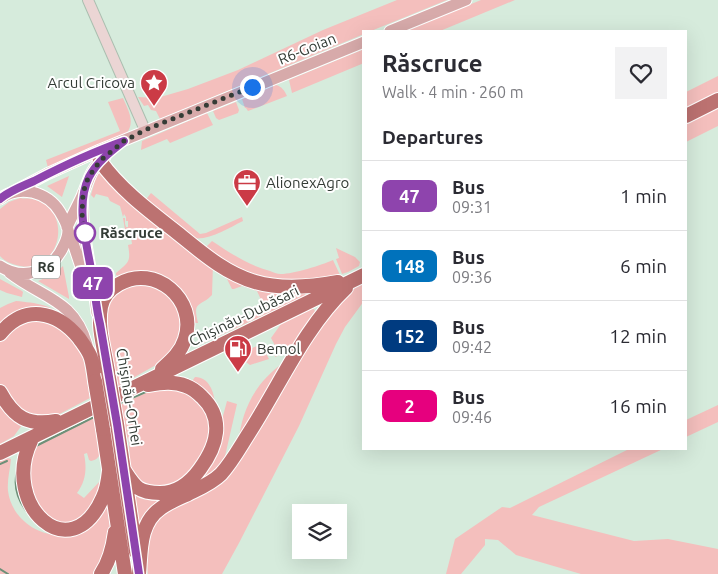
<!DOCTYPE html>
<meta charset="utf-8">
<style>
:root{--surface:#fff;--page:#f2f2f3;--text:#2b2b33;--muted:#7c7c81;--line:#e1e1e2}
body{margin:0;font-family:Ubuntu,sans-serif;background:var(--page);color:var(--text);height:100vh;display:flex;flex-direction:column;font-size:19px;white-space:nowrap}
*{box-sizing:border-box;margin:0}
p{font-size:16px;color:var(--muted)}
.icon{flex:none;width:28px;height:28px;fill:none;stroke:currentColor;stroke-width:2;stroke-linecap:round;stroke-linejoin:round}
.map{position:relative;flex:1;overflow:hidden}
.side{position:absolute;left:362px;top:30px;width:325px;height:420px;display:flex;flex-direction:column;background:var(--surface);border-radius:0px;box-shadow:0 5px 20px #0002}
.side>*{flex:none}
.badge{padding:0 10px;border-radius:8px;font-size:18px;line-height:32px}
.fabs{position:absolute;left:292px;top:504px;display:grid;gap:10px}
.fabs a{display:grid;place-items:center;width:55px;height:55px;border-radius:0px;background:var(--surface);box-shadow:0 5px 20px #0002;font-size:25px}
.you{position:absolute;width:25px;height:25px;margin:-12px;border:4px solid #fff;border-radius:50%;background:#1a73e8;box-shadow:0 0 0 8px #1a73e833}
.map>.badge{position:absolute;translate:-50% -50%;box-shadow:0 0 0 2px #fff}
h2{padding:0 20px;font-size:19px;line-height:45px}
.round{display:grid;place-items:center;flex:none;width:52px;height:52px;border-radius:0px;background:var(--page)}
.head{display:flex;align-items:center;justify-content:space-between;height:85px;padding:0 20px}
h1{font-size:24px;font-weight:700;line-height:38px}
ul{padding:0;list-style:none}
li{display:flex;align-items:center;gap:15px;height:70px;padding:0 20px;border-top:1px solid var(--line)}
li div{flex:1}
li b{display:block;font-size:19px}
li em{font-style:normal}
li .badge{min-width:55px;font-weight:700;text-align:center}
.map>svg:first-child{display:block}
.green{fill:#f4bfbd}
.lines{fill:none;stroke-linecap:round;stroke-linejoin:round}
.stream{stroke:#6d9078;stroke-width:2}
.secondary-casing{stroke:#abbfb0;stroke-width:12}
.primary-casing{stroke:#fff;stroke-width:13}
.highway-casing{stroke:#fff;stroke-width:16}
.secondary{stroke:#ebd5d4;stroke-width:10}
.primary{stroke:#d7aaaa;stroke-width:11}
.highway{stroke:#bc7271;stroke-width:14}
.highway-bridge-casing{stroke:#fff;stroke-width:16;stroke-linecap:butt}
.highway-bridge{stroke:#bc7271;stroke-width:14}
.line-casing{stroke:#fff;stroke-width:11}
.line{stroke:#8e44ad;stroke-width:8}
.walk{stroke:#343c36;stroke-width:5;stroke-dasharray:0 9}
.stop-dot{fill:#fff;stroke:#8e44ad;stroke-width:2.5}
.labels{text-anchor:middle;stroke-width:4;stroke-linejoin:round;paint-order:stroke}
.shield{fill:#fff;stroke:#717672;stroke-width:1}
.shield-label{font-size:14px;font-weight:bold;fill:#343c36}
.street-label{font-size:15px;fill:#343c36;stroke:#fff}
.poi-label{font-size:15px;fill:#343c36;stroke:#fff;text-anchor:start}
.stop-label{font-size:15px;font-weight:bold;fill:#343c36;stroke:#fff;text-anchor:start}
</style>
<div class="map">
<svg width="718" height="574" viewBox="0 0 718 574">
<rect width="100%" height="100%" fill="#d6ebdc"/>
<path class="green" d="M397 0H447L371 31H364V34L160 119 156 111 151 110 148 105 144 106 138 97 157 98 188 89 238 70 323 30Z
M481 0H515L440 31H406Z
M364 49V63L292 93 289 80Z
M718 76V96L686 112V92Z
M276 85C281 86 285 91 287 96L248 111 246 108H245L242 99Z
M123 98C128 110 136 122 126 134L48 168 46 160 120 131 108 102Z
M236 102 239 110 238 113 219 120 216 118 213 111Z
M718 103V126L686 142V119Z
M207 113 213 125 170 143 167 139 141 150 142 141Z
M99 173 101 174 213 264 212 295C201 307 192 300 198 323H196L190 321 181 295 122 278 116 275V273C129 262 131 262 128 245L132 244 131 237 127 238 125 230 123 218H125V224L126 227H128V221H126V217L124 214 123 217 120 206 110 201 108 197 96 194 94 198 91 195 96 177Z
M69 176 62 197 47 186Z
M151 193 200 234 206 233 242 217 243 221C228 228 210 241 192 238L144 202Z
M20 198C24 199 28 198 32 199 75 208 61 274 20 266 12 264 5 262 0 256V209L9 202Z
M212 241C230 253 248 265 270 271 273 272 277 274 281 274 293 274 322 265 333 260L340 275 329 279 287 285 241 274 207 249V246Z
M336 248 355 257 360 262 359 266 348 272 342 274 336 259 339 258Z
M63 266 69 297V299L38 281 54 274Z
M227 275 302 291 305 294V296L204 343 202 340 256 314 263 304 257 291 242 286 234 289H232L226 277Z
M0 279 22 291 23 292 22 297 7 293 0 290Z
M364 282V301L345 327 336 344 299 426 239 543 222 574H148L144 545 156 517 202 491 279 390 341 297Z
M149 283 174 296 184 328 170 357 117 387 106 318C112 288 122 287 149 283Z
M16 301C36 303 52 304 67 320L51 314 0 329V308L8 304Z
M310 309H314L316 314 296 347 275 357V355L279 353 271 338 281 324Z
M50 320 79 345 84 362 90 398 50 419 22 415 0 385V341L4 335 21 321Z
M261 344 269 359 250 365 243 360 248 354 244 352Z
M283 363 238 444C242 410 254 384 283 363Z
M195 377C209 377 214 392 215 403L190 384Z
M168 389 186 390 210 414 212 443 184 482 159 490 139 482 130 468 129 442 122 423 120 405 143 394 151 391Z
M0 399 22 425 14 436 0 444Z
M227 401 237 404 223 465 141 524H139L134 493 189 487 220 427Z
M718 405V422L686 437V420Z
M94 416 100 454C98 458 96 460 91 461L89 460 87 453 84 454C87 468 86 481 77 493L84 498 101 480 104 483 100 497 80 518 66 525 32 517 21 504 16 489V482L18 468 30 448Z
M629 449H663L539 507 532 515 634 541 668 539 718 549V574H581L516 555 498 540 485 539V545L461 574H446L455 539 502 507 510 508Z
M7 458 11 459C10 470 7 480 8 491 11 516 34 534 57 535L107 500 108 515 111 531 106 554 96 574H0V461Z"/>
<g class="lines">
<path class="stream" d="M118 404 148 391
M36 446 96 416
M0 464 7 461
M17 471C13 487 18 501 28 513
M0 569 8 574"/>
<defs>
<path id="secondary" d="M88 0 145 130"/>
<path id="primary" d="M390 31 466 0
M15 191 47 174 100 150 364 42
M83 193C80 232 93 274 97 313
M0 199C10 191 20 190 32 192 44 195 54 202 60 212 63 217 67 224 68 230 68 234 66 241 64 245 53 271 24 282 0 266
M67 227C72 216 78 205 83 194 89 179 91 168 105 157
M68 231 70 234 90 294
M10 273C42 298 74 299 87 345"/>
<path id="highway" d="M686 116 718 100
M100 161C120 189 148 210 175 231 200 251 224 273 255 282 282 290 311 287 338 282
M0 334C24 304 56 310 79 338 83 344 89 351 91 358 93 365 94 373 95 381
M108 372C105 351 97 328 101 307 103 297 110 289 119 284 155 263 198 300 185 339 181 352 172 360 162 369
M0 392C14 418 28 426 56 421
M117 424 136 552
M103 429 125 574
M31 441C0 505 71 571 103 497 107 489 108 480 109 471
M0 453 364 275
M124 470C128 476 132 483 138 488 144 492 152 493 160 493 178 493 190 483 200 469 217 446 225 419 202 397 197 392 192 388 186 386 174 381 161 383 148 385
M101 574C109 562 113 547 115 532
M139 574C141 551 139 523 161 508 169 502 179 498 188 494 200 488 212 483 221 474 232 462 240 447 249 433 280 385 304 328 346 288"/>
</defs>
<use href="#secondary" class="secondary-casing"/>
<use href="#primary" class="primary-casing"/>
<use href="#highway" class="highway-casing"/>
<use href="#secondary" class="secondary"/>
<use href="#primary" class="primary"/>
<use href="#highway" class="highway"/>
<defs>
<path id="highway-bridge" d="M108 372 117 424
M95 381 103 429"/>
</defs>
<use href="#highway-bridge" class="highway-bridge-casing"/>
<use href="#highway-bridge" class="highway-bridge"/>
</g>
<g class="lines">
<defs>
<path id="line" d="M0 199C9 191 23 186 34 181 63 166 93 152 124 141 111 151 97 162 89 177 75 206 87 244 92 275 95 291 96 308 100 324L117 424 139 574"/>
</defs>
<use href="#line" class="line-casing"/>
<use href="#line" class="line"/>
<path class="walk" d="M85 233 82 214 83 193 88 178 100 161 124 141 145 130 252 87"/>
</g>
<defs>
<symbol id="sight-pin" viewBox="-11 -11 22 30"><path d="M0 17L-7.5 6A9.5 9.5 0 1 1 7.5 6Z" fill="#cb3b46" stroke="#fff"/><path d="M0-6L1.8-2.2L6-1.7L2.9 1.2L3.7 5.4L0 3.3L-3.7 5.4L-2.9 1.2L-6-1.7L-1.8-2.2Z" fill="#fff"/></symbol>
<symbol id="office-pin" viewBox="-11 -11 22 30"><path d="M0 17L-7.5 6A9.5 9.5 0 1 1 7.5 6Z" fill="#cb3b46" stroke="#fff"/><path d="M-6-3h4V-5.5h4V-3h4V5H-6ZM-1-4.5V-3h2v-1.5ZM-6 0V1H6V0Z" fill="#fff"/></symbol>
<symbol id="fuel-pin" viewBox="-11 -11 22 30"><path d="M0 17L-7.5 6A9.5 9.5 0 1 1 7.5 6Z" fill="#cb3b46" stroke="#fff"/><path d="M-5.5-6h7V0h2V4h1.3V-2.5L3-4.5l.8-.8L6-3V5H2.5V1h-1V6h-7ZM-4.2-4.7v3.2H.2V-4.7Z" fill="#fff"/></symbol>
</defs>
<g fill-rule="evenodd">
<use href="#sight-pin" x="138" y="67" width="32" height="43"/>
<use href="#office-pin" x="231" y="167" width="32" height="43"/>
<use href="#fuel-pin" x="222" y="333" width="32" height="43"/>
</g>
<circle class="stop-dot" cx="85" cy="233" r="10"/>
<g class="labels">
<rect class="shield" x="32" y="255.5" width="28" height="23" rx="4"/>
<g class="shield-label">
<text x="46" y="272">R6</text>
</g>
<g class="street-label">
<text transform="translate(307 49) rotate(-22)" y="5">R6-Goian</text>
<text transform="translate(244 316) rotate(-26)" y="5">Chișinău-Dubăsari</text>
<text transform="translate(129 397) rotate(81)" y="5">Chișinău-Orhei</text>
</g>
<g class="poi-label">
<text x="135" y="88" text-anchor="end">Arcul Cricova</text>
<text x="266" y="188">AlionexAgro</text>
<text x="257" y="354">Bemol</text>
</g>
<g class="stop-label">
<text x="100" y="238">Răscruce</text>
</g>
</g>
</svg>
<div class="fabs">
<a><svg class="icon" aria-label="layers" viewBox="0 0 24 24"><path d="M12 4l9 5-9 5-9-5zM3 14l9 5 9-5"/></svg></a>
</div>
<div class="you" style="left:252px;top:87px"></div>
<b class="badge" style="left:93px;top:283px;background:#8e44ad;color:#fff">47</b>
<section class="side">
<div class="head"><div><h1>Răscruce</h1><p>Walk · 4 min · 260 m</p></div><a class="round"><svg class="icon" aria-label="heart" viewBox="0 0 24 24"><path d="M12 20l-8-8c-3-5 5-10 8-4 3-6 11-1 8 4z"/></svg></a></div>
<h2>Departures</h2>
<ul>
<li><span class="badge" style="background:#8e44ad;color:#fff">47</span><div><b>Bus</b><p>09:31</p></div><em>1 min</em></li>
<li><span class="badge" style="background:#0072bc;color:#fff">148</span><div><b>Bus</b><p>09:36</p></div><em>6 min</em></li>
<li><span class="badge" style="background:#003b80;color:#fff">152</span><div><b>Bus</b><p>09:42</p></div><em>12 min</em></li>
<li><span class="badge" style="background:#e6007e;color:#fff">2</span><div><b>Bus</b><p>09:46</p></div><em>16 min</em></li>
</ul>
</section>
</div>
